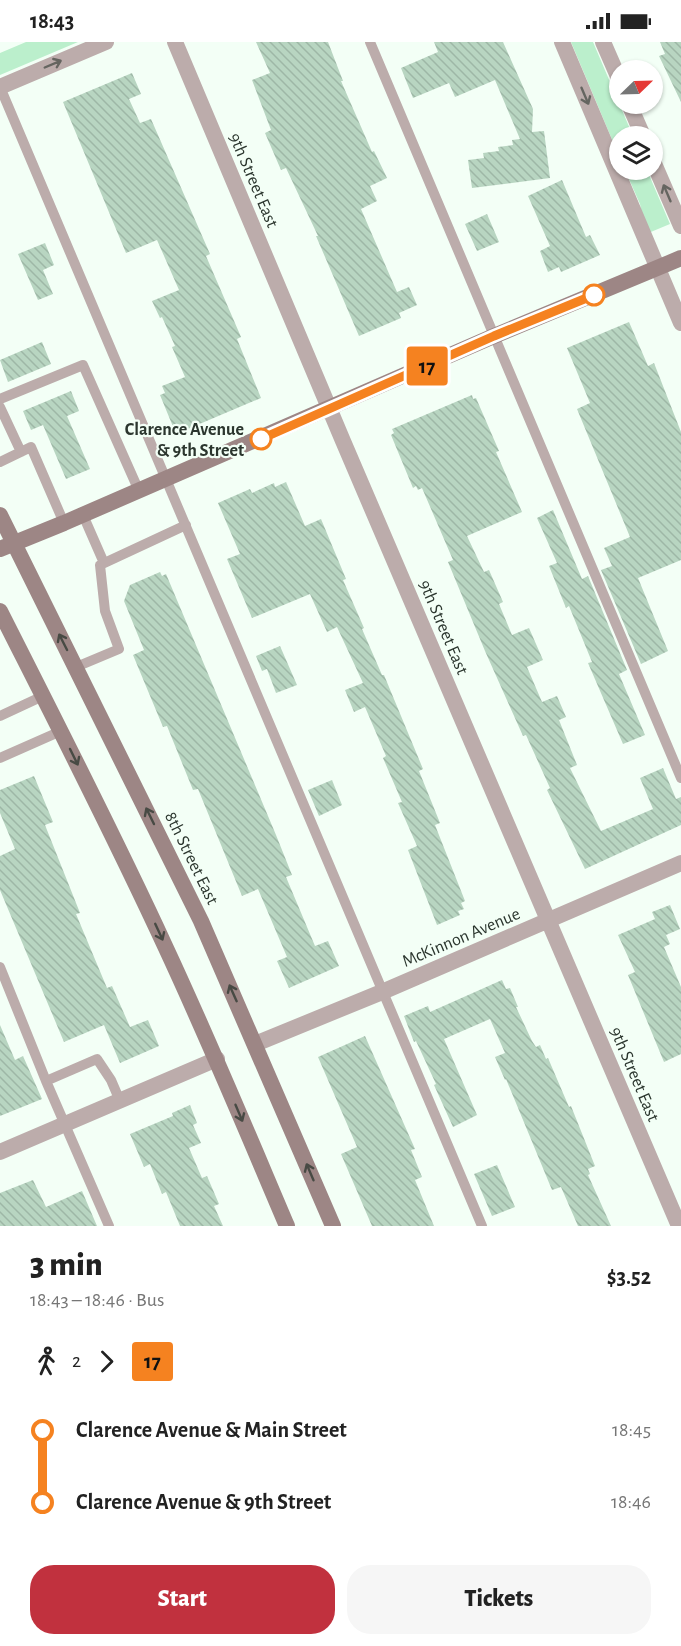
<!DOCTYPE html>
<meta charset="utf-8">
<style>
:root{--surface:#fff;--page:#f6f6f6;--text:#222;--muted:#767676;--accent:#c1313e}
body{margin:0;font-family:"Alegreya Sans",sans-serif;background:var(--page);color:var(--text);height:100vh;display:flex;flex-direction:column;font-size:22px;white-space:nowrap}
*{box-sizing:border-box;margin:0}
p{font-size:20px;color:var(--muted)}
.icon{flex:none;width:33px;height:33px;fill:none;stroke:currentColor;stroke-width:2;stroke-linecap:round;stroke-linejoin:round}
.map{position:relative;height:1184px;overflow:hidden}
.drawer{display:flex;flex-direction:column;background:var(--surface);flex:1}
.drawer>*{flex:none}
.badge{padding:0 12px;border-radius:4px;font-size:21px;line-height:39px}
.needle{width:39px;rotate:67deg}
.fabs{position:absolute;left:609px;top:18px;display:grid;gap:12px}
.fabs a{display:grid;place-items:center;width:54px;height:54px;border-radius:50%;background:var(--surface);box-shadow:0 2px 4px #0004;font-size:30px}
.map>.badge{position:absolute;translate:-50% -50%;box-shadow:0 0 0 3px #fff}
.legs{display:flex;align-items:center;gap:9px;height:66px;padding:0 30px;font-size:20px}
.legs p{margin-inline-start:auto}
.head{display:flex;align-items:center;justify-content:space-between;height:102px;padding:0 30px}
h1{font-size:33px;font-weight:800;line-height:45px}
.cta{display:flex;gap:12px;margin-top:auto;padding:12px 30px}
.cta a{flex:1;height:69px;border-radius:24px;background:var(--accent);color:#fff;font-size:24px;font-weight:800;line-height:69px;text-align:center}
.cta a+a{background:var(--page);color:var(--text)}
ul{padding:0 30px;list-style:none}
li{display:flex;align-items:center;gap:21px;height:72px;font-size:22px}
li i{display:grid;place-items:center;width:9px;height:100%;margin:0 8px;background:currentColor}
li i::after{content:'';width:15px;height:15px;margin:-8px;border:4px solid;border-radius:50%;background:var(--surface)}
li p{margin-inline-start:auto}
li:first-child i{background:linear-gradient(#0000 50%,currentColor 0)}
li:last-child i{background:linear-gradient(currentColor 50%,#0000 0)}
.status{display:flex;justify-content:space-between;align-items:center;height:42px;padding:0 30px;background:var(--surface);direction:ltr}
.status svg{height:16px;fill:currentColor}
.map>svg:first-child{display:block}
.green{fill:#bbefcc}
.building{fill:url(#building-back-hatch)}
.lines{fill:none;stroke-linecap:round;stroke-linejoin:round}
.service{stroke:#bcacab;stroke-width:10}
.minor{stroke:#bcacab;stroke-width:16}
.secondary{stroke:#9d8685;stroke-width:16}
.oneway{stroke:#656560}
.oneway2{stroke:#484a44}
.line-1-casing{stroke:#fff;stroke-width:14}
.line-1{stroke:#f58220;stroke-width:9}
.stop-1-dot{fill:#fff;stroke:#f58220;stroke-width:3}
.labels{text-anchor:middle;stroke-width:4.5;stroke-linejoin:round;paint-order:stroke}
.street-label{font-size:18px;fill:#2b362e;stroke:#f3fff6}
.stop-label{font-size:18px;font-weight:bold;fill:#2b362e;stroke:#f3fff6;text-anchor:end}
</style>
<div class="status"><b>18:43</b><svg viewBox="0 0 49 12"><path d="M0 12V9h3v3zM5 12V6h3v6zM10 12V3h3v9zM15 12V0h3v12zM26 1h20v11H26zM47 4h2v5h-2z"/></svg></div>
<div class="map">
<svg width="681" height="1184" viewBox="0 0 681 1184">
<defs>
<pattern id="building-back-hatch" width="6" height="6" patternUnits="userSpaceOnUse" patternTransform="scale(1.5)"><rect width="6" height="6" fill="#b8d5c1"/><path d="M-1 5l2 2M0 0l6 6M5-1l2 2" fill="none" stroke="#9eb7a6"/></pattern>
</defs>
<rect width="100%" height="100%" fill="#f3fff6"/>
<path class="green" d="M26 0H78L0 33V11Z
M571 0H593L633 94H620L619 114Z
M625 128H647L670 182 646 192 640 162Z"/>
<path class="building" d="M256 0H328L343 39H341L372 110 374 109 387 136 370 144 377 159 361 167 397 250 409 245 417 263 399 271 401 276 359 294 316 194H318L286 126 281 128 265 91 271 88 252 38 270 31Z
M434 0H503L533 67 532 90 544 89 550 136 472 146 468 118 484 116 483 111 499 109 498 105 513 103 512 98 520 97 495 38 455 55 449 41 413 56 401 26 438 10Z
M660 0H681V60L659 14 665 12Z
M132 31 141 52 129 57 140 81 151 77 210 212 206 214 241 295 237 297 261 356 176 392 160 353 165 351 162 344 185 335 172 305 175 304 162 275 160 276 152 259 179 248 157 198 126 211 63 60Z
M562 138 586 195 590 193 600 213 561 230 559 225 548 230 540 209 550 204 528 154Z
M487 172 499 200 477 209 465 182Z
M45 201 54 223 43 228 53 252 38 258 18 212Z
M629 280 648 324 654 321 681 390V518L638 536 668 609 641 622 601 528 612 524 604 506 630 495 577 367 590 361 567 306Z
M42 300 51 322 8 340 0 318Z
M71 349 79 369 67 374 90 427 66 437 43 383 31 388 23 369Z
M472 353 473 357 476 356 499 409 496 410 522 470 467 494 484 530 489 528 503 560 499 562 512 593 529 586 543 618 527 625 542 660 557 654 566 675 559 678 577 723 570 726 601 789 653 767 640 736 663 726 676 757 681 755V783L585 827 547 748 550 746 526 693 523 694 485 609 448 520 453 518 422 446 418 448 416 444 413 446 391 393 394 391 392 387Z
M286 440 305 484 321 477 346 537 343 538 364 586 362 587 382 633H384L423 727 419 729 440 781 435 783 465 859 461 861 464 867 458 869 460 873 437 883 408 808 417 804 398 761 402 760 383 716 386 714 365 665 354 670 345 648 363 641 337 585 327 590 310 552 252 576 227 517 240 512 218 461 250 447 252 451 274 441 275 445Z
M553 468 582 537 588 534 627 628 619 632 645 693 623 702 588 621 592 620 569 564 566 566 549 524 557 521 537 476Z
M160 530 162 534 166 532 276 793 292 833 286 835 315 904 328 899 339 924 289 946 277 919 287 915 258 847 242 854 198 747 193 748 167 684 163 685 133 613 144 608 124 559 130 543Z
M280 604 297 643 276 651 267 627 262 629 256 614Z
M34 734 53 780 45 783 80 871 76 872 107 946 112 944 130 985 148 978 159 1004 120 1021 104 983 64 1000 0 848V814L15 807 0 771V748Z
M332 738 342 763 319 774 308 748Z
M670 863 680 887 666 893 670 902 664 905 681 945V1012L664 1020 628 933 635 930 618 893 655 877 652 870Z
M502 938 506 947 510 946 518 965H516L532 999 536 1005 540 1003 546 1017 548 1016 569 1065 571 1064 595 1124 588 1127 590 1132 588 1133 611 1184H578L561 1145 552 1148 506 1037 505 1038 495 1015 505 1011 490 977 444 997 477 1073 453 1085 434 1043 436 1042 416 999 414 1000 404 974 428 964 430 970Z
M0 983 15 1018 23 1014 42 1057 0 1074Z
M365 994 415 1107 411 1108 422 1135 415 1138 434 1184H372L341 1112 357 1105 318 1015Z
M190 1063 197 1081 193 1083 201 1101 189 1106 202 1136 207 1134 219 1162 214 1164 223 1184H180L166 1150 162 1152 150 1122 144 1125 130 1092 173 1074 172 1071Z
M497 1123 515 1165 492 1174 474 1132Z
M33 1138 46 1165 82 1149 97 1184H0V1151Z"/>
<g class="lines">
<path class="service" d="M370 0 681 736
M0 45 482 1184
M0 357 83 323 139 449
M0 365 21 410
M0 420 31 405 64 481
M83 473 104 521
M76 625 119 607 105 569 100 523 186 483
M0 674 43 654
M0 716 61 689
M0 925 46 1039 109 1184
M46 1039 97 1017 111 1038 120 1059"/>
<path class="minor" d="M175 0 343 399 679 1184
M562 0 681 281
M603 0 620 39
M0 45 106 0
M629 62 643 94
M652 117 681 184
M255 1002 382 950 681 821
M0 1110 217 1017"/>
<path class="secondary" d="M0 473 201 879 333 1184
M0 507 64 481 494 294 681 216
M0 569C56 680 113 791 165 904 208 996 247 1090 287 1184"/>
</g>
<defs><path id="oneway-shaft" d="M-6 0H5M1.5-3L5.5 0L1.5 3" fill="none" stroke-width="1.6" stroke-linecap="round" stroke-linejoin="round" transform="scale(1.5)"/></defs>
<g class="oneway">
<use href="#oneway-shaft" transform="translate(53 22) rotate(-23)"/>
<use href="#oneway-shaft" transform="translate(585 54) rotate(67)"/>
<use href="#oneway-shaft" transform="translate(667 151) rotate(-113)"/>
</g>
<g class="oneway2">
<use href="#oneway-shaft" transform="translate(63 600) rotate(-117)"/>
<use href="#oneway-shaft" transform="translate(74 715) rotate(64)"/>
<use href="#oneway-shaft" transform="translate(150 774) rotate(-116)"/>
<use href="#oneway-shaft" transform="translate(159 890) rotate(65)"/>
<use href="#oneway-shaft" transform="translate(233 951) rotate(-114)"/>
<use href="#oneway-shaft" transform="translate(239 1071) rotate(67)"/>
<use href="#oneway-shaft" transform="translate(310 1130) rotate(-113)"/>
</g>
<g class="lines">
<defs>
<path id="line-1" d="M261 397 494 294 594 253"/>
</defs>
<use href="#line-1" class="line-1-casing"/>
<use href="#line-1" class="line-1"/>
</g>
<g class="stop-1-dot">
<circle cx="594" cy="253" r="10"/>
<circle cx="261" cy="397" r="10"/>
</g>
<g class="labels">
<g class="street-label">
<text transform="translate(254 138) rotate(67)" y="6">9th Street East</text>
<text transform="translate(444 585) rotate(67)" y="6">9th Street East</text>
<text transform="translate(192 816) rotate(64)" y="6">8th Street East</text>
<text transform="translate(461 895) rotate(-23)" y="6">McKinnon Avenue</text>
<text transform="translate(635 1032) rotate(67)" y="6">9th Street East</text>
</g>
<g class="stop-label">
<text x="244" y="393">Clarence Avenue<tspan x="244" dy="21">&amp; 9th Street</tspan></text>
</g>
</g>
</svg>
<div class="fabs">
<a><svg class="needle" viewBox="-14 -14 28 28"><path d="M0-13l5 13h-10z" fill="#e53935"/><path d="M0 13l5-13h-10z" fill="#767676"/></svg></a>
<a><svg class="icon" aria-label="layers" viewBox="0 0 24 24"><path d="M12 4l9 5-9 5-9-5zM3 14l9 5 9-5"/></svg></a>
</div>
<b class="badge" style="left:427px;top:324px;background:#f58220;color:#111">17</b>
</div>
<section class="drawer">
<div class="head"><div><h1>3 min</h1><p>18:43 – 18:46 · Bus</p></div><b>$3.52</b></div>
<div class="legs"><svg class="icon" aria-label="walk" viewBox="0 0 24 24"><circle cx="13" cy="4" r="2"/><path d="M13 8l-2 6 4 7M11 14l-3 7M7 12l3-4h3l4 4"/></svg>2<svg class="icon" aria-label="forward" viewBox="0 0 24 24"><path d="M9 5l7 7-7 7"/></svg><b class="badge" style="background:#f58220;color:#111">17</b></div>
<ul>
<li><i style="color:#f58220"></i><b>Clarence Avenue &amp; Main Street</b><p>18:45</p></li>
<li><i style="color:#f58220"></i><b>Clarence Avenue &amp; 9th Street</b><p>18:46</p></li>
</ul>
<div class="cta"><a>Start</a><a>Tickets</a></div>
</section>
